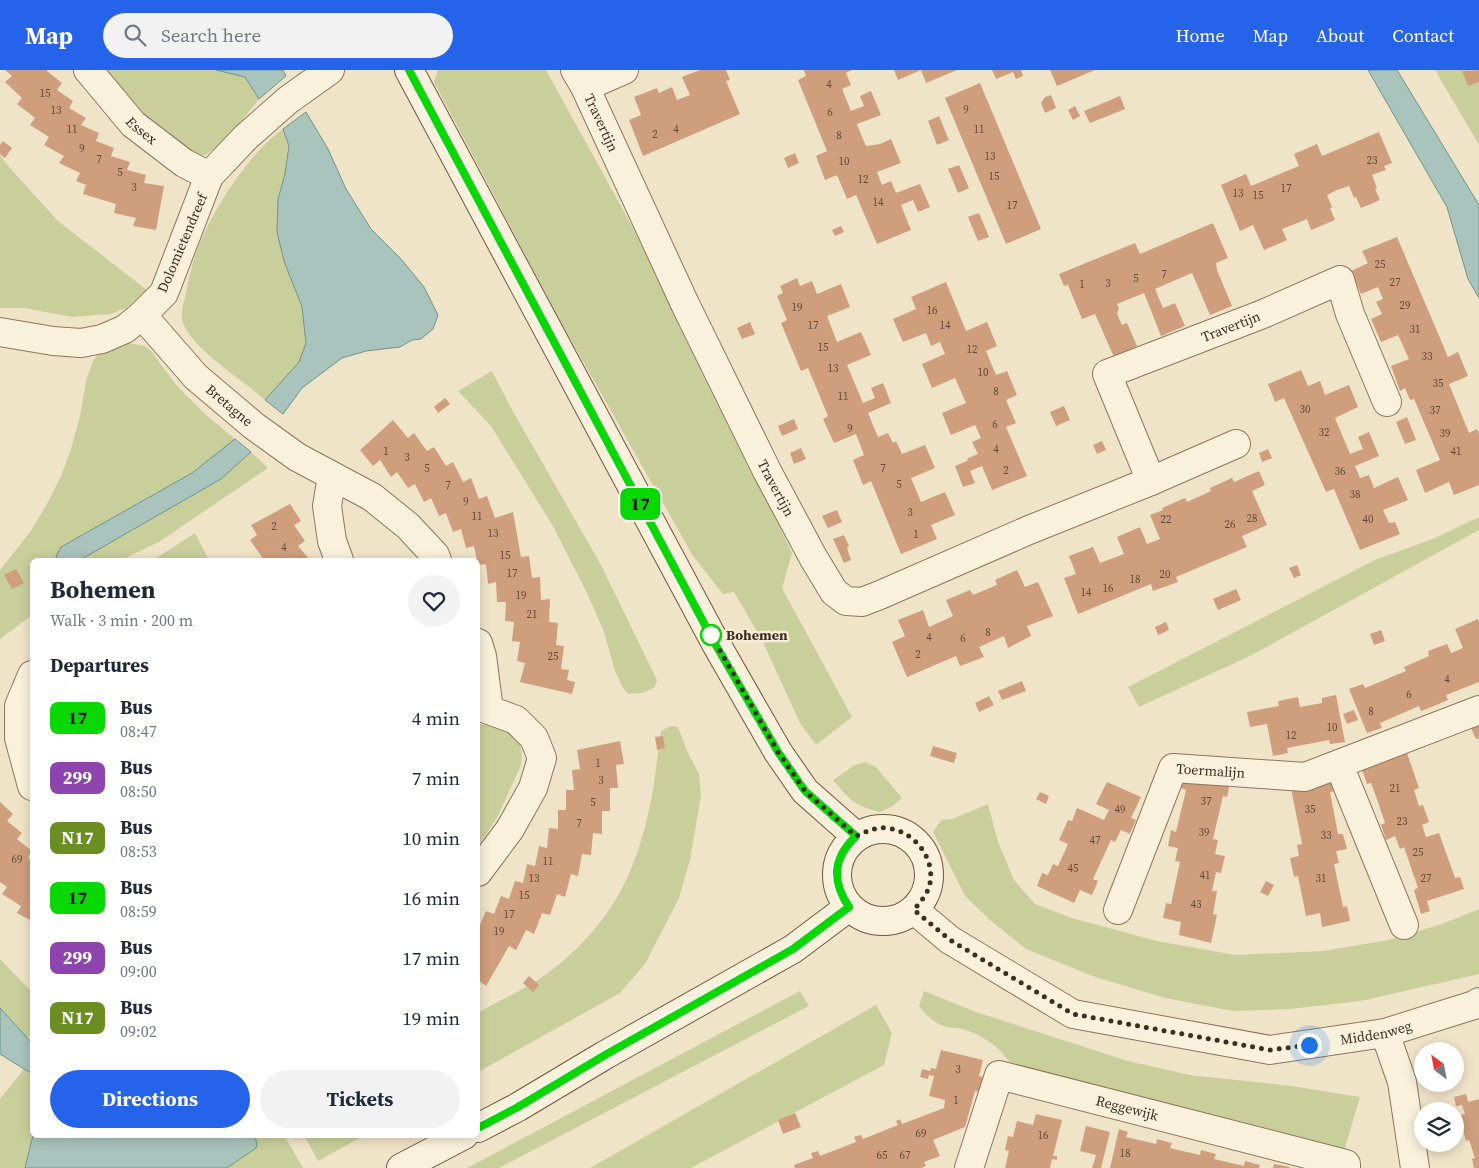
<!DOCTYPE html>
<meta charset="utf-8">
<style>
:root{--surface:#fff;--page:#f2f2f3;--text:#1f2937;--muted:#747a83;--accent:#2563eb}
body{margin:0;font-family:"Source Serif 4",serif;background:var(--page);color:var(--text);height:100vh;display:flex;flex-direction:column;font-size:19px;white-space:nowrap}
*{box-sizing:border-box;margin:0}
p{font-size:16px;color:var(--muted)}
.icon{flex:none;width:28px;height:28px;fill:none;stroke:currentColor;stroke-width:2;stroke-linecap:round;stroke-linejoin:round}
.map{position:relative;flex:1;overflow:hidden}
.sheet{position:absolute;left:30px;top:488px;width:450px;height:580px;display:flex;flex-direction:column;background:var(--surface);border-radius:8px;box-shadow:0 2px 12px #0003}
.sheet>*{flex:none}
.badge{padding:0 10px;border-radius:8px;font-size:18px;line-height:32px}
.needle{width:32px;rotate:328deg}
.tools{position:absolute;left:1414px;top:972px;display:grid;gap:10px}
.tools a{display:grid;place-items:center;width:50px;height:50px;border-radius:50%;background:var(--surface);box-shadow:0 2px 12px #0003;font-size:25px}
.you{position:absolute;width:25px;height:25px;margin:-12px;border:4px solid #fff;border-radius:50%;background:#1a73e8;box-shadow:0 0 0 8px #1a73e833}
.map>.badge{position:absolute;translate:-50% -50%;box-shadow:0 0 0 2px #fff}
h2{padding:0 20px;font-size:19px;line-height:45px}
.round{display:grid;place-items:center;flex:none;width:52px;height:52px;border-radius:26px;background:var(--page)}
.headline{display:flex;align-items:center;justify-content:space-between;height:85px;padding:0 20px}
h1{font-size:24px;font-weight:700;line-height:38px}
.button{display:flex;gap:10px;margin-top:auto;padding:10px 20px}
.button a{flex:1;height:58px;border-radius:30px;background:var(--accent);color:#fff;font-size:20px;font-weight:700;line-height:58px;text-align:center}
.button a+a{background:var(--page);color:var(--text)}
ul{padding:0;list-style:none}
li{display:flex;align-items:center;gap:15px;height:60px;padding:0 20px}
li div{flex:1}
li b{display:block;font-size:19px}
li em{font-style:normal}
li .badge{min-width:55px;font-weight:700;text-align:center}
header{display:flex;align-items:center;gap:30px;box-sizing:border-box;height:70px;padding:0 25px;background:var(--accent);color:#fff}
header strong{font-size:24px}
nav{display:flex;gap:28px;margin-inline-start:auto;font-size:18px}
.search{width:350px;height:45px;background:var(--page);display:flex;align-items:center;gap:12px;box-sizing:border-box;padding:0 18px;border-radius:28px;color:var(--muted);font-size:19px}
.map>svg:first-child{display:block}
.green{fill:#c9cf9b}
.water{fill:#a9c4bc;stroke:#6f938a}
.building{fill:#cf9f7d}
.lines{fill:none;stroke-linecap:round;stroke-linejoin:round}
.minor-casing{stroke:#8d765c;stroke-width:30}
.tertiary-casing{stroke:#8d765c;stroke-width:30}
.secondary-casing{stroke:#6f573f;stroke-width:30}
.minor{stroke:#faf1dc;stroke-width:28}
.tertiary{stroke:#faf1dc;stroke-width:28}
.secondary{stroke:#faf1dc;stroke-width:28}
.line-casing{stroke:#fff;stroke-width:11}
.line{stroke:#09d700;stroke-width:8}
.walk{stroke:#3d2e20;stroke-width:5;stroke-dasharray:0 9}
.stop-dot{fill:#fff;stroke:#09d700;stroke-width:2.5}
.labels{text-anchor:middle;stroke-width:4.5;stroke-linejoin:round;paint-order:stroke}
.number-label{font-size:11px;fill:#624a37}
.street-label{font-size:14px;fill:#3d2e20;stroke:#f7eed8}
.stop-label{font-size:14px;font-weight:bold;fill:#3d2e20;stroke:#f7eed8;text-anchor:start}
</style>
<header>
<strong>Map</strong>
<div class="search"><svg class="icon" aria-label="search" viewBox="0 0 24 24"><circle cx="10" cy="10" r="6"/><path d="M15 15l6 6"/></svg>Search here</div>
<nav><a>Home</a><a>Map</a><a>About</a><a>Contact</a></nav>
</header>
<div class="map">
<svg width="1479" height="1098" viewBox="0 0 1479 1098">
<rect width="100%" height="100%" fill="#f0e4c8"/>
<path class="green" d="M100 0H216L245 7 259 29 224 73 205 85H194L139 45Z
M438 0H546L627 147 706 297 792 483 782 518 852 647 816 675 800 653 762 570 734 522 723 524 693 486 563 256 434 12Z
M1435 0H1470L1479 14V75Z
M283 59 289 76 285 104 278 129 284 191 302 237 306 273 299 292 265 330C242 309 194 281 183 253 180 245 184 231 186 223 189 207 193 190 199 175 214 138 250 82 283 59Z
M0 85 10 98 58 151 147 220 126 238 111 244 72 247 24 238H0Z
M116 271 145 276 152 282 159 292 178 317 205 344 235 369 192 403 61 477 56 486 58 490H32V545L0 569V500L30 462 48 432 61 406 71 379 80 346 86 311 93 291 99 283Z
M492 301 511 338 601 495 657 610 655 617 643 623 628 624 623 618 615 601 604 562 587 523 554 458 491 356 458 321Z
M251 382 268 398 159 472 121 490H80L221 409Z
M1479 447V460L1252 585 1139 637 1128 617 1375 490 1435 468Z
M195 463 209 490H153L158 487Z
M488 654 502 658 512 664 520 675 522 684 521 695 497 748 478 776V655Z
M671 656 678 657 687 681 699 704 701 725 690 790 679 828 645 894 620 923 478 1002V943C498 931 521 921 541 908 577 883 609 848 627 808 637 787 644 763 649 740 655 714 657 687 661 661Z
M865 692 876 697 902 728 891 737 880 742C853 735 851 731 833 710L855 695Z
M988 734 998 772 1014 810 1035 834 1072 848 1157 871 1235 885 1324 881 1389 870 1442 854 1479 839V904L1361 931 1290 939 1233 941 1165 928 1095 907 1026 879 990 850 965 826 933 762 941 750 952 749Z
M0 889 32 922V962L27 969 0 938Z
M800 921 809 936 499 1098H467Z
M924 921 976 942 1128 991 1190 1005 1292 1016 1360 1027 1344 1081 1013 997C1001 979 989 969 969 961 960 957 947 959 939 954 931 950 924 943 919 936Z
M876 935 892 963 884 995 691 1098H590Z
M24 999 32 1003 33 1065 25 1098H0V1029Z
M254 1065H284L303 1098H227L256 1078 257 1073Z
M304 1065H365L318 1091Z"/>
<path class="water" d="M216 0H283L286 6 259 29 245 7Z
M1368 0H1397L1479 135V228L1468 209 1447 137Z
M306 42 328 79 346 119 371 159 401 189 424 217 438 245 433 259 421 269 412 270 400 277 366 281 342 288 302 318 283 344 265 330 299 292 306 273 302 237 284 191 277 162 278 129 285 104 289 76 283 59Z
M235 369 251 382 221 409 80 490H58L56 486 61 477 192 403Z
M0 938 32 973V1003L24 999 0 984Z
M33 1065H254L257 1073 256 1078 227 1098H25Z"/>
<path class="building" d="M5 0H47V1L62 13 57 20 73 31 69 38 86 48 81 55 99 63 96 71 114 78 111 86 130 92 127 100 146 105 144 113 164 116 156 160 133 156 136 148 114 143 116 134 83 124 86 115 76 111 80 103 59 93 64 86 44 75 49 67 30 55 35 48 17 34 22 28 5 12 12 6Z
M700 0H726L730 10 726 11 740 44 643 86 629 50 641 45 634 27 657 18 659 23 672 17 677 30 690 25 682 7Z
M804 0H852L846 3 851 15 842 19 851 41 864 36 860 26 871 21 881 45 857 54 862 67 866 76 880 74 891 69 901 93 877 102 882 115 891 111 896 123 920 114 930 137 918 142 913 130 901 135 911 160 877 174 856 125 847 129 837 105 825 110 816 86 827 81 798 10 806 6Z
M894 0H957L926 13 921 0 898 10Z
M992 0H1021L1023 6 1016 9 1013 2 996 9Z
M1050 0H1095L1057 16Z
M1479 0V12L1468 16 1462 1Z
M980 13 1041 159 1006 174 945 28Z
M1051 25 1056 38 1045 43 1041 33 1045 27Z
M1120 26 1125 39 1090 53 1084 41Z
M1075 36 1080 46 1073 50 1068 40Z
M939 46 949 70 937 75 928 51Z
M1379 62 1392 93 1384 96 1386 100 1372 105 1377 118 1375 119 1380 130 1361 138 1356 127 1354 128 1349 116 1337 120 1327 125 1332 137 1330 138 1335 150 1311 160 1307 149 1295 154 1282 159 1287 170 1264 180 1253 155 1240 161 1221 115 1246 104 1251 116 1299 96 1294 84 1317 74 1322 86Z
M3 71 12 78 5 88 0 84V75Z
M795 83 799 93 788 98 784 88Z
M959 95 969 118 958 123 948 99Z
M979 143 989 167 978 171 968 147Z
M1213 153 1228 188 1216 193 1217 200 1232 236 1210 245 1192 203 1155 219 1163 238 1175 233 1185 256 1161 266 1144 223 1117 234 1119 238 1117 244 1122 255 1127 253 1137 276 1114 287 1095 244 1082 249 1068 215 1064 216 1059 204 1135 173 1140 184Z
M841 156 844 162 835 166 832 160Z
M1397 167 1448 287 1458 282 1468 306 1449 314 1469 363 1477 359 1479 364V415L1454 425 1449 412 1425 423 1416 400 1440 390 1414 329 1410 330 1405 318 1400 321 1391 296 1409 289 1398 265 1381 272 1371 249 1382 244 1376 232 1383 229 1378 217 1361 224 1351 201 1368 193 1362 181Z
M797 208 800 216 812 211 817 224 841 214 850 237 827 246 837 272 861 262 871 285 847 295 863 333 875 328 871 318 883 313 891 333 868 343 878 367 888 363 893 373 896 371 902 384 925 375 935 398 911 408 921 432 945 422 955 445 931 455 937 469 901 484 871 411 863 415 853 390 864 385 856 364 834 373 823 349 828 346 808 298 801 301 781 253 787 250 777 226 783 223 780 216Z
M946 212 966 261 987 252 997 276 986 281 996 305 1007 301 1017 325 1006 330 1016 353 1006 357 1027 406 992 420 982 396 970 401 975 413 963 417 955 396 967 391 968 388 978 384 972 372 981 368 975 355 951 365 942 343 966 333 955 308 932 318 922 294 945 284 940 272 931 276 926 263 903 272 893 249 916 239 911 227Z
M750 252 755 264 742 269 737 258Z
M1301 300 1308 316 1320 311 1325 325 1349 315 1358 337 1335 348 1350 384 1363 379 1358 367 1369 362 1379 386 1355 396 1360 408 1369 405 1374 418 1398 407 1408 430 1383 440 1389 453 1395 452 1400 464 1360 480 1334 419 1326 422 1284 328 1275 332 1268 314Z
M445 328 450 334 438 343 434 337Z
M1064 336 1070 350 1056 356 1050 342Z
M1407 347 1416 370 1405 374 1396 352Z
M794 349 798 359 782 366 778 356Z
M393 350 408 368 414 363 427 381 434 377 446 396 453 392 463 412 471 408 479 429 487 426 495 448 513 442 521 487 529 486 532 508 540 507 541 530 550 529 549 552 558 553 556 575 564 576 561 599 569 600 567 610 575 612 572 624 520 612 525 593 517 591 520 572 512 571 514 552 505 551 506 532H497L496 512 488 514 486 494 478 495 474 476 466 478 461 459 453 462 446 443 439 446 431 428 424 432 415 414 408 418 397 402 391 407 380 390 373 396 360 380Z
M1102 371 1106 380 1097 384 1093 375Z
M801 378 806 389 794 394 790 383Z
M1268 379 1272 388 1262 392 1259 383Z
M1259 401 1265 415 1252 421 1267 455 1242 466 1247 477 1176 507 1178 512 1153 521 1151 514 1078 544 1064 508 1076 504 1069 486 1093 477 1100 493 1124 484 1117 467 1140 457 1147 474 1160 469 1150 445 1163 440 1162 438 1185 428 1187 432 1198 427 1211 421 1210 418 1232 408 1234 412Z
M290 434 301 451 294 455 305 471 298 476 310 490H264L250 470 257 465 251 455Z
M837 440 842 452 828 458 822 446Z
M844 465 849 476 847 478 851 490 844 493 833 469Z
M1297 495 1301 505 1294 508 1289 498Z
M16 499 24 513 12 519 4 505Z
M1017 500 1025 517 1038 512 1053 546 1027 556 1031 566 1008 578 1004 566 979 577 984 587 960 596 956 586 907 607 892 572 905 566 898 550 923 540 929 557 953 546 946 530 970 520 973 525 997 515 995 510Z
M1236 519 1241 530 1218 540 1213 529Z
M1478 549 1479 553V612L1446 625 1448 630 1434 636 1421 641 1419 636 1380 653 1382 658 1367 663 1349 619 1363 614 1365 618 1406 601 1404 597 1429 586 1428 581 1447 574 1451 583 1463 578 1455 559Z
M1166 552 1169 560 1158 565 1155 557Z
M1381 560 1385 571 1374 575 1370 564Z
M1022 611 1026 621 1002 630 998 621Z
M1336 625 1345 672 1330 674 1329 670 1287 678 1288 683 1273 686 1267 654 1250 657 1247 642 1279 636 1278 631 1298 627 1300 637 1322 633V628Z
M989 626 994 635 979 642 975 633Z
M1354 640 1358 650 1347 654 1343 644Z
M1479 654V668L1476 669 1471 658Z
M663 666 665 678 657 680 655 667Z
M620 671 624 694 616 695 618 718H610V741H602V764L593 763 591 785 582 784 578 806 571 804 565 827 557 824 550 845 542 843 534 864 526 860 516 880 509 876 486 916 478 910V859L486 841 494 844 501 826 509 829 515 811 523 813 527 794 535 796 539 776 547 778 549 758 558 759V740H566V720H574L572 700 580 699 577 680Z
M933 676 957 683 954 693 930 686Z
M1407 683 1419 718 1414 720 1419 736 1423 735 1429 752 1422 755 1426 767 1439 763 1455 808 1460 807 1464 819 1427 831 1430 841 1421 844 1414 820 1418 818 1404 777 1400 779 1395 766 1386 770 1381 755 1385 753 1378 732 1371 713 1367 714 1362 700Z
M1184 704 1230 713 1227 727 1223 726 1213 769 1218 770 1215 784 1225 786 1221 803 1216 802 1212 821H1217L1213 844 1217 845 1211 873 1179 865 1181 852 1163 848 1166 833 1171 834 1180 792 1175 791 1178 778 1168 776 1171 760 1176 762 1186 720 1181 718Z
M1332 706 1335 721 1330 722 1338 764H1343L1347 779 1336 781 1339 793 1334 794 1343 837 1347 836 1350 851 1322 857 1320 843 1306 846 1298 806 1294 807 1290 788 1299 786 1297 775 1302 774 1290 713Z
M1107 712 1141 727 1131 748 1136 750 1130 763V764L1121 760 1115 772 1111 770 1093 809 1098 811 1092 825 1080 820 1074 833 1037 816 1042 803 1048 805 1053 794 1058 796 1068 774 1059 770 1068 750 1072 751 1077 738 1104 750 1109 740 1096 734Z
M1040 722 1049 726 1046 734 1036 729Z
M0 732 13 744 7 751 22 763 17 769 32 781 28 788 32 791V851L17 843 21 836 2 824 7 817 0 812Z
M1266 811 1274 815 1268 826 1260 822Z
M529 906 539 915 533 922 523 913Z
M941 980 983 990 979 1006 984 1007 980 1022 975 1021 965 1057 933 1070 940 1086 924 1092 926 1096 921 1098H795L794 1095 813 1088 811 1083 818 1081 820 1086 856 1072 854 1067 857 1066 861 1065 863 1069 898 1055 896 1051 900 1049 902 1054 944 1038 945 1030 929 1026 934 1006 929 1005 928 1009 920 1007 922 999 930 1001 931 998 936 999Z
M1466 1024 1468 1032 1479 1029V1098H1474L1472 1089 1475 1088 1469 1070 1466 1071 1459 1045 1465 1044 1462 1035 1456 1036 1454 1027Z
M795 1043 801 1057 783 1064 778 1050Z
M1036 1044 1062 1050 1053 1086H1057V1090L1052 1089 1050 1098H1005L1009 1081 1005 1080 1008 1066 1013 1067 1017 1051 1033 1055Z
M1086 1056 1110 1062 1101 1098H1092L1096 1085 1080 1081Z
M1119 1059 1128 1062 1126 1067 1156 1074 1157 1069 1172 1073 1170 1078 1200 1085 1201 1080 1216 1084 1214 1089 1244 1096 1245 1091 1260 1095 1259 1098H1110Z
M1274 1094 1290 1097 1289 1098H1273Z"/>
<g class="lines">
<defs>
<g id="minor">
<path id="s1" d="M88 0 133 54 184 93 209 106"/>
<path id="s2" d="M575 0 585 17 685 234 767 401 813 487 834 522 846 531 862 532 880 525 1029 460 1151 411"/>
<path d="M585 17 624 0"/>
<path id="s3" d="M142 245 196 307 254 356 297 387 372 427 408 456 435 485 437 490"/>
<path d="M0 262 53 271 81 273 102 269 125 259 142 245 164 223 209 106 246 67 288 30 330 0"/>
<path id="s4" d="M1236 374 1151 411 1107 304 1263 244 1340 210 1350 244 1387 332"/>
<path d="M332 406 327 436 332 471 339 490"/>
<path d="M478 573 482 586 489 640 478 636"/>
<path d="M32 605 19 636V668L32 716"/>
<path d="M1339 695 1404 855"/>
<path d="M478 802 510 759 533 718 542 688 534 668 516 650 489 640"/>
<path id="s5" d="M1118 840 1173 698 1305 707 1479 640"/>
<path d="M1385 963 1402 1012 1415 1098"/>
<path id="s6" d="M969 1098 999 1005 1346 1094V1098"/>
</g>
<g id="tertiary">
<path id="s7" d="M914 840 950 870 1073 944 1270 980 1385 963 1474 935 1479 932"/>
</g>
<path id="secondary" d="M409 0 715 572 778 682 805 721 856 766
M837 805a46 46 0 1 1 92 0a46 46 0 1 1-92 0Z
M478 1058 518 1037 605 985 793 879 849 837
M401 1098 464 1065"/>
</defs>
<use href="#minor" class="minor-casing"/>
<use href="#tertiary" class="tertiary-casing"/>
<use href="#secondary" class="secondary-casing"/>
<use href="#minor" class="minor"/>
<use href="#tertiary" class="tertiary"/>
<use href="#secondary" class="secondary"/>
</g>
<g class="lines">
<defs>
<path id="line" d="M409 0 714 572 778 682 805 721 856 766C833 788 831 810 849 837L793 879 605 985 518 1037 478 1058"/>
</defs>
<use href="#line" class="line-casing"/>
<use href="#line" class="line"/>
<path class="walk" d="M711 565 778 682 805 721 856 766C866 762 875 757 886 758 913 760 935 787 930 813 928 824 920 832 914 840L950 870 1073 944 1270 980 1309 975"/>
</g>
<circle class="stop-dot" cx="711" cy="565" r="10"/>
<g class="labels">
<g class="number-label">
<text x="829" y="18">4</text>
<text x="45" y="27">15</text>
<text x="966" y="43">9</text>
<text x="56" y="44">13</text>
<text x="830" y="46">6</text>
<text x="72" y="63">11</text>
<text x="676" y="63">4</text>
<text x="979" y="63">11</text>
<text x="655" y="68">2</text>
<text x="839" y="69">8</text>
<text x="82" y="82">9</text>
<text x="990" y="90">13</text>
<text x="99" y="93">7</text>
<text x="1372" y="94">23</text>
<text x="844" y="95">10</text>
<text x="120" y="106">5</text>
<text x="994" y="110">15</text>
<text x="863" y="113">12</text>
<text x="134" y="121">3</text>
<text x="1286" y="122">17</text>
<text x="1238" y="127">13</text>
<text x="1258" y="129">15</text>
<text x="878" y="136">14</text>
<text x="1012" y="139">17</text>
<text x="1380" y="198">25</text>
<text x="1164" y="208">7</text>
<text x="1136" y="212">5</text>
<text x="1395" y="216">27</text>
<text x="1108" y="217">3</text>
<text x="1082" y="218">1</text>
<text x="1405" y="239">29</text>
<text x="797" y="241">19</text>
<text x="932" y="244">16</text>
<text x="813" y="259">17</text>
<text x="945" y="259">14</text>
<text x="1415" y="263">31</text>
<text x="823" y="281">15</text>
<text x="972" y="283">12</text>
<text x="1427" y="290">33</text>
<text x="833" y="302">13</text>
<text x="983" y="306">10</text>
<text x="1438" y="317">35</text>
<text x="996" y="325">8</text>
<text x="843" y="330">11</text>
<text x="1305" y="343">30</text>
<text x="1435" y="344">37</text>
<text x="995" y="358">6</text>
<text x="850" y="362">9</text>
<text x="1324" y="366">32</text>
<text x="1445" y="367">39</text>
<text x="996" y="383">4</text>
<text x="386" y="385">1</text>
<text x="1456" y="385">41</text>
<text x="407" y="391">3</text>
<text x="427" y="402">5</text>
<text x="883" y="402">7</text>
<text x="1006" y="404">2</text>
<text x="1340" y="405">36</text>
<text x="899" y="418">5</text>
<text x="448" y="419">7</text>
<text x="1355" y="428">38</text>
<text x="466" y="435">9</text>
<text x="910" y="446">3</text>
<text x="477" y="450">11</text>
<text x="1252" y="452">28</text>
<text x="1166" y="453">22</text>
<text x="1368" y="453">40</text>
<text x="1230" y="458">26</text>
<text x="274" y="460">2</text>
<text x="493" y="467">13</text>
<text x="916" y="468">1</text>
<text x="284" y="481">4</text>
<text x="505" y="489">15</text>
<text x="512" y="507">17</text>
<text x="1165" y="508">20</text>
<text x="1135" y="513">18</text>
<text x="1108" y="522">16</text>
<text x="1086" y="526">14</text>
<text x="521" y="529">19</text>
<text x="532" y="548">21</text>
<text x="988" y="566">8</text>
<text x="929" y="571">4</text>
<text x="963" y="572">6</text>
<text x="918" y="588">2</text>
<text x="553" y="590">25</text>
<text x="1447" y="613">4</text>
<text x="1409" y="628">6</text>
<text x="1371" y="645">8</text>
<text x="1332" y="661">10</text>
<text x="1291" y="669">12</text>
<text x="598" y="697">1</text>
<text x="601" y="714">3</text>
<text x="1395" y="722">21</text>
<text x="1206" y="735">37</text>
<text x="593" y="736">5</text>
<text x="1120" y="743">49</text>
<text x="1310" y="743">35</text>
<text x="1402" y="755">23</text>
<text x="579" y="757">7</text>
<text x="1204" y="766">39</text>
<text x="1326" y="769">33</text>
<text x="1095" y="774">47</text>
<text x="1418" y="786">25</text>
<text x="17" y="793">69</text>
<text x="548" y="795">11</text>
<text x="1073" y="802">45</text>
<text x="1205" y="809">41</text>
<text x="534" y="812">13</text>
<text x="1321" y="812">31</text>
<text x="1426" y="812">27</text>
<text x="524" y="829">15</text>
<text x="1196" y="838">43</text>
<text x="509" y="848">17</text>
<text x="499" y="865">19</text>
<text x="958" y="1003">3</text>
<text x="956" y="1034">1</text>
<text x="921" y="1067">69</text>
<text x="1043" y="1069">16</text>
<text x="1125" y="1087">18</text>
<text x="882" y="1089">65</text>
<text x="905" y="1089">67</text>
</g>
<g class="street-label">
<text dy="5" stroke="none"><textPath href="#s2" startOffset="59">Travertijn</textPath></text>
<text dy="5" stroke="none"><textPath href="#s1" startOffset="81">Essex</textPath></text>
<text transform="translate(182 173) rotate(-67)" y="5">Dolomietendreef</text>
<text dy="5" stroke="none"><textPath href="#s4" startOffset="341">Travertijn</textPath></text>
<text dy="5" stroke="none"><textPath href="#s3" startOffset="126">Bretagne</textPath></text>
<text dy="5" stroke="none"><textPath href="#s2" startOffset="464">Travertijn</textPath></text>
<text dy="5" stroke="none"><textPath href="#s5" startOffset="190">Toermalijn</textPath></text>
<text dy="5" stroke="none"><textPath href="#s7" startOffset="498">Middenweg</textPath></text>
<text dy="5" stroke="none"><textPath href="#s6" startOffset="230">Reggewijk</textPath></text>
</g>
<g class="stop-label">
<text x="726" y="570">Bohemen</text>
</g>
</g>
</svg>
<div class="tools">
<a><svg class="needle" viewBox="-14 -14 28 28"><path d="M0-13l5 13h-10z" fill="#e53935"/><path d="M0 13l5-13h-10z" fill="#747a83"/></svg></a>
<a><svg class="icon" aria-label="layers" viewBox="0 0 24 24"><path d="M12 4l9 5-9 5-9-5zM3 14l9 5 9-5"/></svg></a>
</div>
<div class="you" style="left:1309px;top:975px"></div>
<b class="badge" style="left:640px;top:434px;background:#09d700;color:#111">17</b>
<section class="sheet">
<div class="headline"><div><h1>Bohemen</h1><p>Walk · 3 min · 200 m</p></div><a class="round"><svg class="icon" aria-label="heart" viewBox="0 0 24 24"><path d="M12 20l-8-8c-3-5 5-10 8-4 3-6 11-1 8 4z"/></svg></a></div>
<h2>Departures</h2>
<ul>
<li><span class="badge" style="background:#09d700;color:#111">17</span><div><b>Bus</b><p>08:47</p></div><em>4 min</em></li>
<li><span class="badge" style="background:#8e44ad;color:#fff">299</span><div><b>Bus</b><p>08:50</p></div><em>7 min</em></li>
<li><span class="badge" style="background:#6b8e23;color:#fff">N17</span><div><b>Bus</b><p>08:53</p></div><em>10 min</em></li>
<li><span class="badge" style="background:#09d700;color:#111">17</span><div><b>Bus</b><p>08:59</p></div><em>16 min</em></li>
<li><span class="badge" style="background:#8e44ad;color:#fff">299</span><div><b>Bus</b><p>09:00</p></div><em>17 min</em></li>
<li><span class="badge" style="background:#6b8e23;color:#fff">N17</span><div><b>Bus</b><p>09:02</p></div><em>19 min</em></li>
</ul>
<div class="button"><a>Directions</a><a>Tickets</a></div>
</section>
</div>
